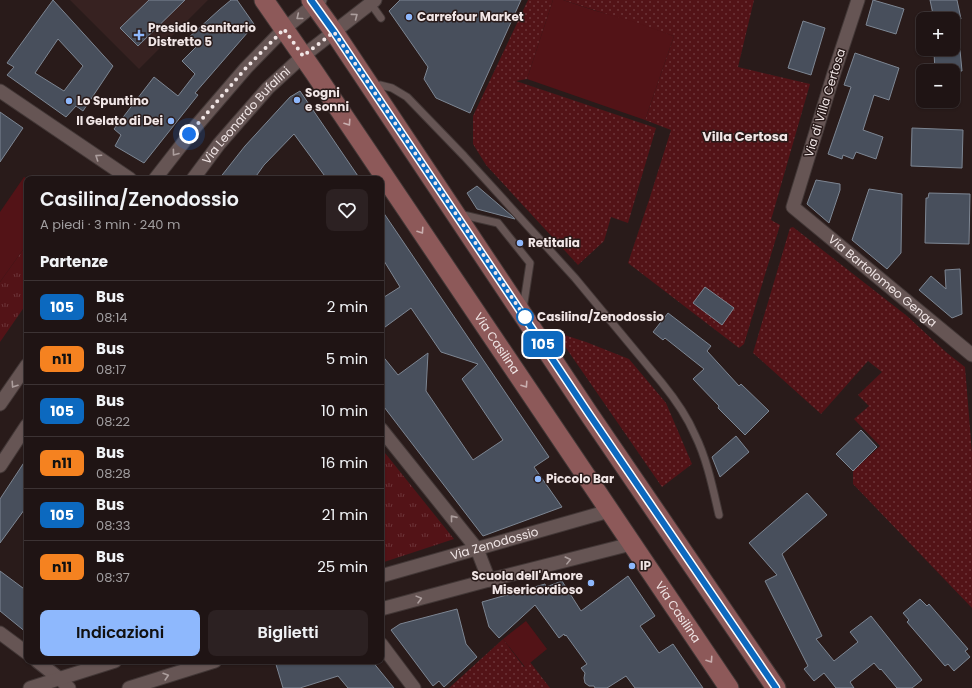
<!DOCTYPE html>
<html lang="it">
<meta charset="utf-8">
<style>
:root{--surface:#1f1414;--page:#2c2122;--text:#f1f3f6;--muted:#a19ea0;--line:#3c3334;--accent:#8eb8fd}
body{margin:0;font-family:Poppins,sans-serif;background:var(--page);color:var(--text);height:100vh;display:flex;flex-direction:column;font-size:15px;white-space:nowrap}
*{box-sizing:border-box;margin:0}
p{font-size:13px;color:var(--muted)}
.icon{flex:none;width:22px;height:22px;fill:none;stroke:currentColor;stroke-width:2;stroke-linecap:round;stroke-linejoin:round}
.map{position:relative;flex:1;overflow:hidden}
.sheet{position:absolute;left:24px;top:176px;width:360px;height:488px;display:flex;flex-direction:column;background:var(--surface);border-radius:8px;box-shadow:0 1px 3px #0004,0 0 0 1px var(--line)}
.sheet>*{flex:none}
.badge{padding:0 8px;border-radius:6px;font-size:14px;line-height:26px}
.tools{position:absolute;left:916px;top:12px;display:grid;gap:8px}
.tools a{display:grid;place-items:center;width:44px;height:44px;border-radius:8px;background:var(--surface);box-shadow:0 1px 3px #0004,0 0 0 1px var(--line);font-size:20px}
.you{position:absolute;width:20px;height:20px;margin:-10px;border:3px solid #fff;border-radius:50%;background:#1a73e8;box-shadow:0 0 0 6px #1a73e833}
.map>.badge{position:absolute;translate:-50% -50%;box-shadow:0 0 0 2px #fff}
h2{padding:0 16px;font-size:15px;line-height:36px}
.round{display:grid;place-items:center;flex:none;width:42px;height:42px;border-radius:8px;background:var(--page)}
.headline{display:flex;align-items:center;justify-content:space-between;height:68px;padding:0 16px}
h1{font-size:19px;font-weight:600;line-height:30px}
.primary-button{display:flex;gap:8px;margin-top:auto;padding:8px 16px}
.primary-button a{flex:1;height:46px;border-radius:8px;background:var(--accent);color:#111;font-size:16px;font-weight:600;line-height:46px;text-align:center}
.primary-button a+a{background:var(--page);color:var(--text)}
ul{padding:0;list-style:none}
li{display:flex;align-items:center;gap:12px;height:52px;padding:0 16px;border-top:1px solid var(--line)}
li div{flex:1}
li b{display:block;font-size:15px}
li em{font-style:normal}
li .badge{min-width:44px;font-weight:700;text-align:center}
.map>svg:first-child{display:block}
.built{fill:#372221}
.grass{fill:url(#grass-dots)}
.park{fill:url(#park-tufts)}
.pitch{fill:#531317}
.building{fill:#484f5c;stroke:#7d8693;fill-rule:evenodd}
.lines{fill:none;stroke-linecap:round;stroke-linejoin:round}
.lane-casing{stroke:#423736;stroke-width:9}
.street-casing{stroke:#423736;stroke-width:15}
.secondary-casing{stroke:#423736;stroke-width:21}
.lane{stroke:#665554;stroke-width:7}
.street{stroke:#665554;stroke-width:13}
.secondary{stroke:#8d5959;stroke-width:19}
.oneway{stroke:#ac9e9d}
.oneway2{stroke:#c9aeae}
.line-casing{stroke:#fff;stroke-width:9}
.line{stroke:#0c69bf;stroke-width:6}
.walk{stroke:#f1e6e6;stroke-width:4;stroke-dasharray:0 7.2}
.poi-dot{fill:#8eb8fd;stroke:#291b1a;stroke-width:1.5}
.stop-dot{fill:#fff;stroke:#0c69bf;stroke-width:2}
.labels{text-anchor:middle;stroke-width:3;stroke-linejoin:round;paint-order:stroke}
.poi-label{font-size:12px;font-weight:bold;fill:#f1e6e6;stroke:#291b1a;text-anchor:start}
.street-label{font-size:12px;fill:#f1e6e6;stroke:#291b1a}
.stop-label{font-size:12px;font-weight:bold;fill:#f1e6e6;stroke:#291b1a;text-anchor:start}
.neighbourhood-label{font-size:13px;font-weight:bold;fill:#f1e6e6;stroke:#291b1a}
</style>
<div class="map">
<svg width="972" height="688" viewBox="0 0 972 688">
<defs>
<pattern id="grass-dots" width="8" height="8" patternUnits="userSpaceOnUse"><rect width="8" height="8" fill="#531317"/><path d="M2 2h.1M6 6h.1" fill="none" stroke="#6c3539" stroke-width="1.8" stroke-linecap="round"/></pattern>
<pattern id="park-tufts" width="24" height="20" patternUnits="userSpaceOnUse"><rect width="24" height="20" fill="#531317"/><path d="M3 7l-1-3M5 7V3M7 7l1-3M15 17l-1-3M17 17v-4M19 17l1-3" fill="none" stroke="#6c3539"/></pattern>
</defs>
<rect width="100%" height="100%" fill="#291b1a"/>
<path class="built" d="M70 0H208L139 69Z"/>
<path class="grass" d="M528 0H553L527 79 516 81 656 128 628 223 611 217 604 241 578 265 486 165 473 144V116Z
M563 0H754L738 67 810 84 771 220 780 225 744 344 739 348 628 263 650 197 671 130 645 120 674 36Z
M793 227 907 316 947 353 965 367 972 453V608L853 484V471L880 446 854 419 869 406 858 395 882 372 868 361 821 414 753 353 790 228Z
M555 332 586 342 629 359 666 403 692 464 662 487Z
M503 639 524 667 530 662 550 688H449Z"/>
<path class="park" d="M27 244V303L0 342V282Z
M381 448 454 539 381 563Z"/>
<path class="pitch" d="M553 0H563L593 10 632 21 674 36 645 120 527 79Z
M24 177 28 179 27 244 0 282V212Z
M526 621 547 649 525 667 503 639Z"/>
<path class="building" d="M53 0 113 66 83 111 76 106 66 117 7 75 14 67 7 63ZM58 39 83 66 64 91 35 73Z
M149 0H185L138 46 120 28Z
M231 0H237L256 27 248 32 195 93 198 95 144 163 115 146 121 135 114 129 154 77 178 96 195 74 182 61 196 47 187 39 219 10Z
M400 0H521L470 113 436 98 424 79 428 67 389 11Z
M873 0 904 9 896 34 866 25Z
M930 0H957L961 19H934Z
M803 21 825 28 811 75 788 68Z
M960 50 962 71H935L934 52Z
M855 53 899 68 889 100 874 95 863 130 883 137 876 159 856 152 853 159 843 155 842 159 828 154 851 87 844 85Z
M300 91 360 179H327L294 134 264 165 254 179H219L245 146 290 97Z
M0 112 23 128 0 162Z
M912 128 963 130 962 168 911 166Z
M816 180 840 184V190L829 223 807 204Z
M477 186 512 216 515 219 477 209 467 193Z
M869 189 902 194 901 253 887 269 852 240Z
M929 193 970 194 969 244 925 243 926 198H928Z
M381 209 549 457 534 467 562 507 483 536 381 403V354L398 375 428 353 426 391 473 460 503 440 462 379 478 364 441 352 411 308 381 330V299L400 287 381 256Z
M960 269 962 314 952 318 919 290 931 276 946 289 945 270Z
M705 287 734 308 722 325 693 303Z
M668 313 711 346 707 351 739 386 741 384 769 411 745 435 718 408 719 406 693 379 704 369 665 338 663 340 653 332Z
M861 430 877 447 853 471 836 454Z
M736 436 749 452 720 477 712 457Z
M27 458V506L0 543V499Z
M807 493 827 515 782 554 822 636 816 639 834 661 858 642 850 632 871 616 922 680 912 688H897L881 669 880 670 874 663 850 682 854 688H836L824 673 814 681 804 669 808 666 765 581 777 575 749 543Z
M0 571 27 591V633L0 611Z
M628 576 655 616 640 626 659 653 673 644 703 688H635L626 676 607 688H595L594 686H589L585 683 584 678 585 673 581 668 587 664 566 635 565 636 564 634 559 638 535 605 499 638 489 627 482 602 545 584 546 587 562 581 581 611Z
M920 599 927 606 929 604 968 649 965 651 970 657 954 671 948 664 945 666 907 622 909 620 903 613Z
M457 609 466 644 477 657 444 687 439 681 433 686 391 630 400 624Z
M275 661H372L394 688H348L338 676 300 688H283Z"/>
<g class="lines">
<defs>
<path id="lane" d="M371 4 381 18
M373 90 380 85 392 88 407 97 464 156 575 278 662 383C675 399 687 416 695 435 707 459 713 489 719 515
M459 214 498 223 530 263 523 309"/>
<g id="street">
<path id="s1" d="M858 0 834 73 793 207 972 355"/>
<path d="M0 91 130 179"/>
<path d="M155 179 197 125 246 68 284 29 320 0"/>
<path id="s2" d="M193 179 219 144 268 88 303 56 375 0"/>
<path d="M0 404 27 365"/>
<path d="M381 429 477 549 489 580"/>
<path d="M0 466 27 425"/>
<path id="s3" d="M381 576 609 511"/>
<path d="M381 609 489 580 631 544"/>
<path d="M0 633 27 653"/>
<path d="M381 644 414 688"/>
<path d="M37 661 60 679 69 688"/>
<path d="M30 688 115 661"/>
<path d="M129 688 215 661"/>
</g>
<g id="secondary">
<path id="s4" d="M264 0 314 72 729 688"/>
<path d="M311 0 334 32 589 414 776 688"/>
</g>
</defs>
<use href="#lane" class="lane-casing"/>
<use href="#street" class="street-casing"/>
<use href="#secondary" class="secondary-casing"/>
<use href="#lane" class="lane"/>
<use href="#street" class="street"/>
<use href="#secondary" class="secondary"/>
</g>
<defs><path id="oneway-chevron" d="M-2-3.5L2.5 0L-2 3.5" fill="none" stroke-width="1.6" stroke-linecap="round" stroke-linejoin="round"/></defs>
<g class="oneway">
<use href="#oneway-chevron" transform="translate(355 16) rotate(-37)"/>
<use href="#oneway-chevron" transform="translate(299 17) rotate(141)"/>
<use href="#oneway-chevron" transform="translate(175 153) rotate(127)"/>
<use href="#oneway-chevron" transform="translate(98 157) rotate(-146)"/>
<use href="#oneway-chevron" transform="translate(14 385) rotate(124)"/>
<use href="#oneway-chevron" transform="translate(453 518) rotate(-129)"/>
<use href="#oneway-chevron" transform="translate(568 560) rotate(-14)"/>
<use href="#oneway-chevron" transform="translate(419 599) rotate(-15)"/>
<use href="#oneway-chevron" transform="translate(166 676) rotate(-17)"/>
</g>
<g class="oneway2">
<use href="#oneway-chevron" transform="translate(348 123) rotate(56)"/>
<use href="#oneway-chevron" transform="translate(421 231) rotate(56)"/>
<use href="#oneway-chevron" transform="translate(525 385) rotate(56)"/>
<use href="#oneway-chevron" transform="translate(710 660) rotate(56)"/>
</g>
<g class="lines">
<defs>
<path id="line" d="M311 0 334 32 589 414 776 688"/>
</defs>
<use href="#line" class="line-casing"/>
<use href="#line" class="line"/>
<path class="walk" d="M189 134 246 68 284 29 303 56 334 32 525 317"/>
</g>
<g class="poi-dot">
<circle cx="409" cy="17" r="4"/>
<path d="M137 29h4v4h4v4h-4v4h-4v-4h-4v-4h4z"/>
<circle cx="297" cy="100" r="4"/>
<circle cx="69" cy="101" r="4"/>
<circle cx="171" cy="121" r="4"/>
<circle cx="520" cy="243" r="4"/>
<circle cx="538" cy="479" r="4"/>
<circle cx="632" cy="566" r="4"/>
<circle cx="591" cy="583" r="4"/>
</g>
<circle class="stop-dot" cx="525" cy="317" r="8"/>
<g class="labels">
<g class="poi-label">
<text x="417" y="21">Carrefour Market</text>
<text x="148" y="32">Presidio sanitario<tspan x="148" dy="14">Distretto 5</tspan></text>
<text x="305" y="97">Sogni<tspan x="305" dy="14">e sonni</tspan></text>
<text x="77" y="105">Lo Spuntino</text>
<text x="163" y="125" text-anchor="end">Il Gelato di Dei</text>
<text x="528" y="247">Retitalia</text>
<text x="546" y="483">Piccolo Bar</text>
<text x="640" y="570">IP</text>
<text x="583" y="580" text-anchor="end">Scuola dell'Amore<tspan x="583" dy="14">Misericordioso</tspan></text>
</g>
<g class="street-label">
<text transform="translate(825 103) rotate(-73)" y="4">Via di Villa Certosa</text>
<text dy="4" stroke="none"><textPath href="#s2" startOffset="83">Via Leonardo Bufalini</textPath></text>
<text dy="4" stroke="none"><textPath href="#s1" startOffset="333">Via Bartolomeo Genga</textPath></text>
<text dy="4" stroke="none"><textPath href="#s4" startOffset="415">Via Casilina</textPath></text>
<text dy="4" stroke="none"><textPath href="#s3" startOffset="118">Via Zenodossio</textPath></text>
<text dy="4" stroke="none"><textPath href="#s4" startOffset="739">Via Casilina</textPath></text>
</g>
<g class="stop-label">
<text x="537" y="321">Casilina/Zenodossio</text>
</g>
<g class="neighbourhood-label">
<text x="745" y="141">Villa Certosa</text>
</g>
</g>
</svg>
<div class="tools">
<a>+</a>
<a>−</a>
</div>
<div class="you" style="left:189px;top:134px"></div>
<b class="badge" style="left:543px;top:344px;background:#0c69bf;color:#fff">105</b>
<section class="sheet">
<div class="headline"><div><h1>Casilina/Zenodossio</h1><p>A piedi · 3 min · 240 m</p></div><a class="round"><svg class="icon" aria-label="heart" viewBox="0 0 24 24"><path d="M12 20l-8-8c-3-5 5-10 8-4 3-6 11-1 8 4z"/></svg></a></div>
<h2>Partenze</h2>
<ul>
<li><span class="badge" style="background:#0c69bf;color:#fff">105</span><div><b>Bus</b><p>08:14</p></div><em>2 min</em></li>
<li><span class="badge" style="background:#f58220;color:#111">n11</span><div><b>Bus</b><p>08:17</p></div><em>5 min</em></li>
<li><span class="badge" style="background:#0c69bf;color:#fff">105</span><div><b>Bus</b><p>08:22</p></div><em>10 min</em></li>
<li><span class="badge" style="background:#f58220;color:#111">n11</span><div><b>Bus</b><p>08:28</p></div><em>16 min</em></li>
<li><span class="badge" style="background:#0c69bf;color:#fff">105</span><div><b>Bus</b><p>08:33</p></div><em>21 min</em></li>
<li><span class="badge" style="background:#f58220;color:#111">n11</span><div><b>Bus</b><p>08:37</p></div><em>25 min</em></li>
</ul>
<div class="primary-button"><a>Indicazioni</a><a>Biglietti</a></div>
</section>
</div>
